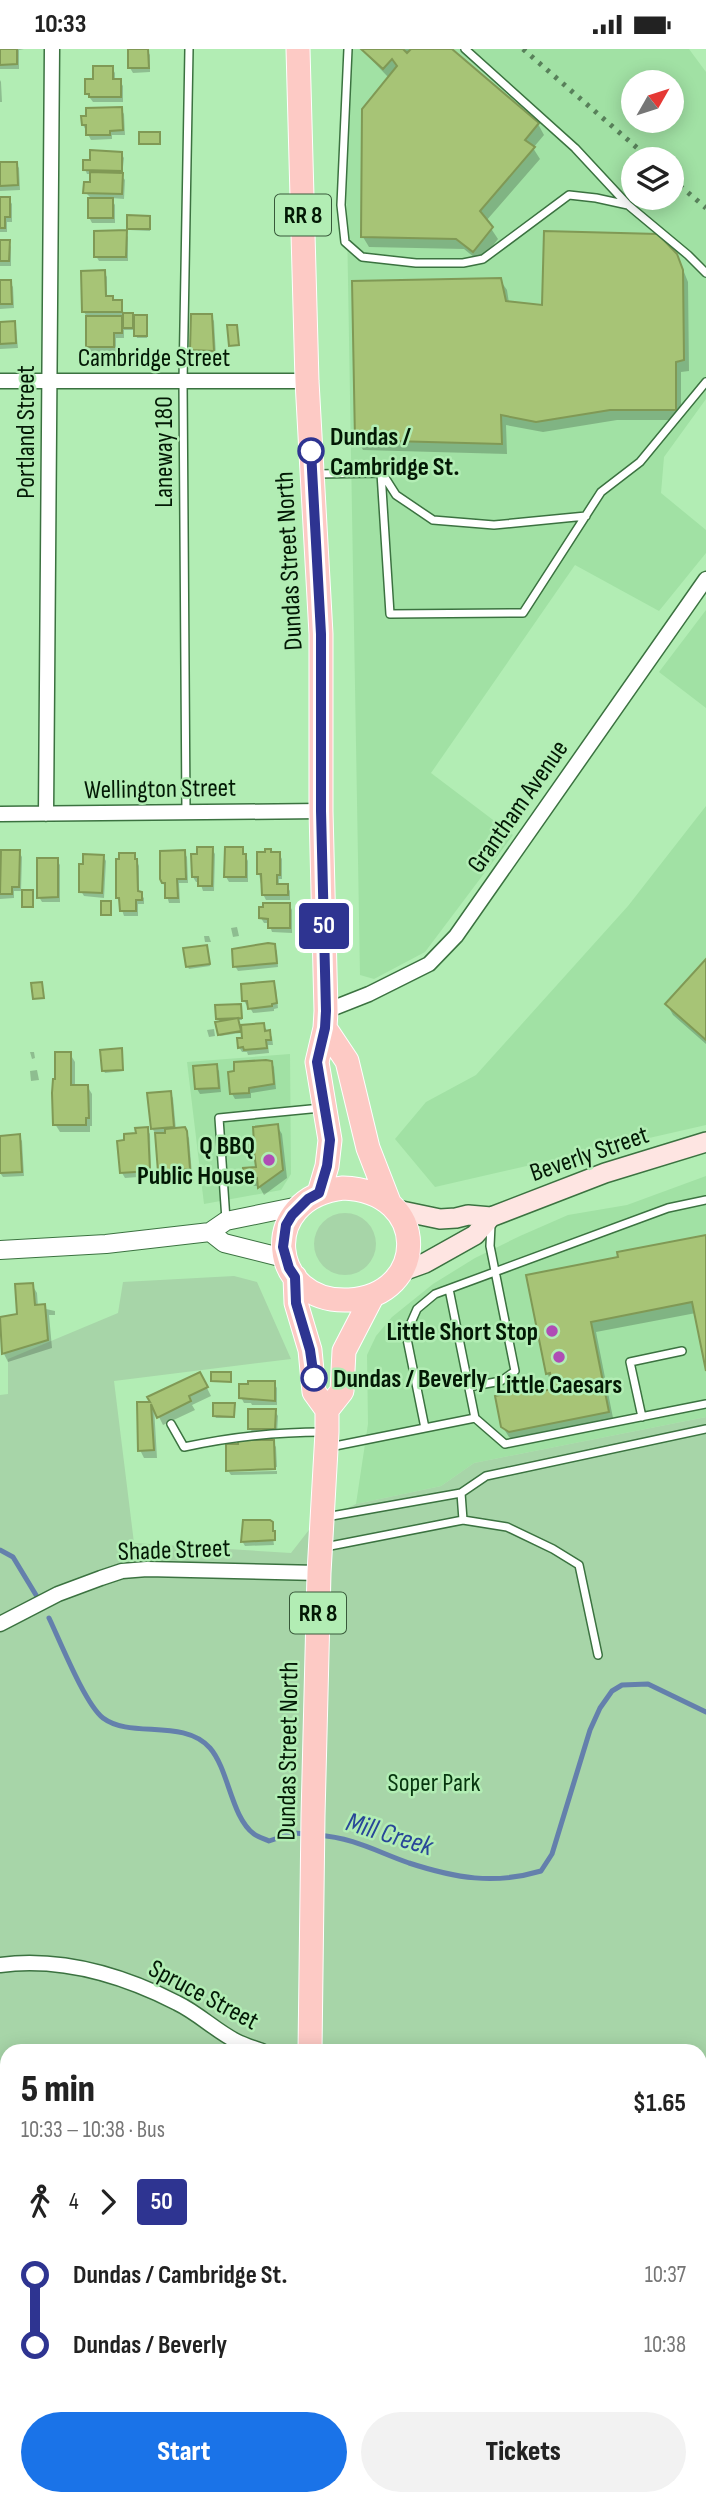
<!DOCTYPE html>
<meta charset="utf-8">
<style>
:root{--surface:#fff;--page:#f2f2f2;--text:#222;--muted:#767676;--accent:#1a73e8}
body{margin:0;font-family:"Sofia Sans Condensed",sans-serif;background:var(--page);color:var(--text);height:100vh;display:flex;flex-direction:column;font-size:26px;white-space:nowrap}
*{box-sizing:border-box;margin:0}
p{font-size:23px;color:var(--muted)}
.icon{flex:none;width:38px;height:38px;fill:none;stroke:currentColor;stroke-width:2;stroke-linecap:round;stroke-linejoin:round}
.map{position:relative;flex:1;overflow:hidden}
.panel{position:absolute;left:0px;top:1995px;width:707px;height:462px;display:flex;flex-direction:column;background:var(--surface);border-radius:21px 21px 0 0;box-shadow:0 4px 18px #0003}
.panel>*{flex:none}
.badge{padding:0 14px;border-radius:5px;font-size:24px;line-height:46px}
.needle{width:46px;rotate:51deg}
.controls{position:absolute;left:621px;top:21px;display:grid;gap:14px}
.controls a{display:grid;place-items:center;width:63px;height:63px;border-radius:50%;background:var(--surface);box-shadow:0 4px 18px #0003;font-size:35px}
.map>.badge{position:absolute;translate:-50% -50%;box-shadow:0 0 0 4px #fff}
.legs{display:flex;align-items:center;gap:10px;height:77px;padding:0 21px;font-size:23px}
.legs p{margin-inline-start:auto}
.headline{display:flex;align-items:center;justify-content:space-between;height:119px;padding:0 21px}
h1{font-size:38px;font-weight:800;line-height:52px}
.button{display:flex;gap:14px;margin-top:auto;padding:14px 21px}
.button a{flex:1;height:80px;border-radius:42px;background:var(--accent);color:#fff;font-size:28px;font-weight:800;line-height:80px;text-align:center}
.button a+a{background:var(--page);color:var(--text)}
ul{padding:0 21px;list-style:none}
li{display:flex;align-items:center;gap:24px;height:70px;font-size:26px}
li i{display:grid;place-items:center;width:10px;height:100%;margin:0 9px;background:currentColor}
li i::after{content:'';width:18px;height:18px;margin:-9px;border:5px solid;border-radius:50%;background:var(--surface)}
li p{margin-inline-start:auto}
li:first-child i{background:linear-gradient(#0000 50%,currentColor 0)}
li:last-child i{background:linear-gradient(currentColor 50%,#0000 0)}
.status{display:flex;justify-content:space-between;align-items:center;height:49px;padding:0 35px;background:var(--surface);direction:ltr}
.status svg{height:19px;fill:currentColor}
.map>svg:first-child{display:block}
.built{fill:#a1e1a4;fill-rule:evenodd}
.green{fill:#a7d5a8}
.shadow{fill:#0003}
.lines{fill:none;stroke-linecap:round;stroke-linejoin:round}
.stream{stroke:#6480ac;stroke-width:5}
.building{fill:#a7c476;stroke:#809955;stroke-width:2}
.service-casing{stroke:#3b7240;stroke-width:10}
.minor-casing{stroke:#3b7240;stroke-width:17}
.tertiary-casing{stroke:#3b7240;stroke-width:20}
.secondary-casing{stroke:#3b7240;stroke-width:22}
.primary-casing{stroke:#fff;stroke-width:25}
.service{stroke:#fff;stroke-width:7}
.minor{stroke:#fff;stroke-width:14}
.tertiary{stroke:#fff;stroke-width:18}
.secondary{stroke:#fee5e2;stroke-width:19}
.primary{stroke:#fdcac5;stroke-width:23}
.rail{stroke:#58805a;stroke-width:5;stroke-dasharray:3.5 7;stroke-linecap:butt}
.line-1-casing{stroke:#fff;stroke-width:16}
.line-1{stroke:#2e3491;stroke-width:10}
.stop-1-dot{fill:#fff;stroke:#2e3491;stroke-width:3.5}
.poi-dot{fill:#af4db5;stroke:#b2edb4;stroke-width:2.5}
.labels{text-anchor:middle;stroke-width:5;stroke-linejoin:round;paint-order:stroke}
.shield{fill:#b2edb4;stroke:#38593a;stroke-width:2}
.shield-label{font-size:24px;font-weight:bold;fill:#031905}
.street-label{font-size:26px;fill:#031905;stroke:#b2edb4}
.stop-label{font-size:26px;font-weight:bold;fill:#031905;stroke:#b2edb4;text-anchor:start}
.poi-label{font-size:26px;font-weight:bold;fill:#031905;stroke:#b2edb4;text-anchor:end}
.park-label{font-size:26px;fill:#06350e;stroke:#b2edb4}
.water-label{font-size:28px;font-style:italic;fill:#284698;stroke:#b2edb4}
</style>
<div class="status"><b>10:33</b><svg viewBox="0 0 49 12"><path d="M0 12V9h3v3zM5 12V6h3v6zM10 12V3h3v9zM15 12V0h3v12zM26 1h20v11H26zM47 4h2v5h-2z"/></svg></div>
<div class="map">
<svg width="706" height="2457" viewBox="0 0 706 2457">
<rect width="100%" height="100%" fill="#b2edb4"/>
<path class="built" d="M344 0H689L706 23V350L664 408 661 444 706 481V504L659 562 575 516 431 724 513 786 425 903 374 930 360 926ZM634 33H672V72H634ZM634 110H672V149H634Z
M706 561V659L659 623Z
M706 757V1076L435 1138 395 1090 426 1053 476 1026 628 857Z
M290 1005 291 1125 281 1141 204 1155 187 1013Z
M706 1127V1368L474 1414 441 1437 356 1455 368 1375 367 1306 376 1287 392 1268 433 1235 475 1209 520 1187 568 1166 627 1156Z
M0 2017 7 2020V2450H225L219 2457H79L74 2453 71 2457H0Z"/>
<path class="green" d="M314 1195a31 31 0 1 1 62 0a31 31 0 1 1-62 0Z
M234 1227 257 1233 291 1310 114 1332 134 1494 291 1504 312 1477 356 1455 441 1437 474 1414 706 1368V2050H700V2002H7V2020L0 2017V1346L8 1345V1310L118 1264 123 1233Z"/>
<path class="shadow" d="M0 0H24L19 1V20H0Z
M361 0H449L538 75 544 86 533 99 540 110 486 172 498 190 480 213 464 200 369 198 363 188 389 29Z
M147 1 150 6V23L133 24 130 19Z
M112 19 115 24V32H120L123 37V53H93L87 45 95 32Z
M0 31 1 33 2 53H0Z
M121 60 124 65 125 86H112V90L91 91 83 76Z
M160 86V96H142L141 94Z
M121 104 124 109 122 127 125 131 124 150 111 149 115 156V174H92L89 168 90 148 85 143 92 135V125H87L85 120Z
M16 114 19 119 20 141 0 142V115Z
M0 150H9L12 155V173H7V183H0Z
M150 171V182L130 181 129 179Z
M125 183 128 188V212H99L96 207Z
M0 193H9L11 198V217H0Z
M682 218 688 233 689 322 681 323V371H617L543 383 506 376 507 405 363 401 357 390 500 231 507 241 509 254 544 258Z
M104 223 107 228V248H112L115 253H121L124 266 146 268 147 270V289H137L136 281H124V289H116V303H90L88 297 87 268 84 263Z
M0 233H10L13 238 14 259 0 260Z
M211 267 214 272 216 306H195L192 301Z
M0 274H14L16 279 18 299 0 300Z
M212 800 215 805 214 842H203L200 833H196L193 828 199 806Z
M242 800 248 812V833H229L226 828Z
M19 803 22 808 21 842H14V849L0 850V825H3Z
M184 803 187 808 188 834H179L180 854H169L163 833Z
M272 805H279L282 810V830H279V837H287L290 842V851H266L263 845 259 825Z
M134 806 139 817V844L144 849V855H138V867H124L118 849Z
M103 807 106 812 104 849 84 847 81 842Z
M57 811 60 816V853H42L39 848Z
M289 855 292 861V884L272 883 269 874H264L261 869Z
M237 878 239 887 233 888 231 879Z
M204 887H209L211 893H205Z
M274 897 277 902 278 918 238 922 235 917Z
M207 898 210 917 189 920 188 918Z
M706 913V995L673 966 667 955Z
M273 934 276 939 278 959 274 960V962L253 964 249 957H247L244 952Z
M241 958 242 971H238L240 984 220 987V974L218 969Z
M263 976 272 988 273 996H268L269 1004 248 1006 247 1003H242L239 998 244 990Z
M214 980 215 987 209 988 207 981Z
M30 1003H34L35 1009 32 1010Z
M122 1003 123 1022 105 1024 104 1022Z
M70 1005 75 1013V1038L87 1037 92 1045V1077H90V1083H60L55 1075Z
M271 1013 274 1018 276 1040 251 1044V1049L235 1050 232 1045Z
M216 1017 219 1022 221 1043 200 1045 197 1040 195 1019Z
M37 1021 39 1031 31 1032 30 1022Z
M170 1044 173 1049 176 1081 184 1080 189 1089 192 1125 184 1126V1130L172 1131 170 1127H162L159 1122 155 1084 152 1079Z
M277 1077 282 1085 287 1129 264 1146 259 1137H250L245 1129 258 1120 257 1111H255L250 1103Z
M147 1080 150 1085 151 1127 125 1129 122 1124 138 1086Z
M19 1087 22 1092 24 1127 3 1128 0 1124V1088Z
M706 1188V1314L696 1264 596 1283 614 1374 516 1393 509 1388 502 1377 537 1345 555 1341 547 1324 620 1209Z
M32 1236 37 1244 38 1258 44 1257 46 1260 55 1262V1266H49L52 1299 8 1313 4 1305 0 1270 19 1267Z
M204 1333 211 1347 192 1356 195 1361 163 1376 154 1358 157 1409H144L140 1401 139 1355 152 1354Z
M274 1334 277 1339V1356H252L251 1354H244L241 1348 250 1337Z
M235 1358V1369H216L215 1367Z
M275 1362 278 1367 277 1385H253L250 1379Z
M273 1393 276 1398 277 1418 228 1420Z
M277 1422V1425L231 1426 229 1423Z
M271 1475 274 1496 245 1497 242 1492Z
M0 2103H7V2195H0Z"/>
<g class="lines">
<path class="stream" d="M0 1501 13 1508 36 1546
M49 1569C60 1592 85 1655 103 1669 131 1690 183 1669 210 1699 229 1721 231 1768 254 1785 258 1788 265 1790 269 1792L293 1784 307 1785
M317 1786C355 1789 375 1802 409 1814 455 1829 494 1836 541 1822L552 1805 590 1681 600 1659 612 1642 622 1636 648 1635 706 1663"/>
</g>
<path class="building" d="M0 0H17V15L0 16Z
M128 0H148L149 19H128Z
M361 0H403L407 4 411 0H452L539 74 525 91 535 98 480 162 493 178 473 203 456 190 361 188 362 60 397 17 392 10 383 20Z
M93 17H113V30H121V48H89V45H85V30H93Z
M122 58 123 81 110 82V86H86V76H82L81 67H86V59Z
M139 83H160V95H139Z
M90 101 122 103V122L83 121V111H90Z
M0 113H17L18 136 0 137Z
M90 123 123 124 122 145 83 144 84 133H90Z
M0 148H10V168H5V179H0Z
M88 149H113V169H88Z
M127 166 150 167V180H127Z
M127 181 126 208H94V182Z
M544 182 658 185 677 205 683 221 684 311 676 313V361H610L536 373 501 366 502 395 355 391 352 232 501 229 506 252 542 256Z
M0 191H10L9 212H0Z
M105 221 106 247H113V251H122V263H82L81 222Z
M0 231H11L12 255H0Z
M123 264H133V279H123Z
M191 265H212L214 302 190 301Z
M134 266H147V287H134Z
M86 267H122V284H114V298H86Z
M15 272 16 294 0 295V273Z
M227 276H237L239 296 229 297Z
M197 798H213L212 837H198V828H192L191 805H197Z
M225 798H243V805H246V828H224Z
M265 800H271V803H280V826H277V835H288V846H262L261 825H257V803H265Z
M1 801H20L19 838H12V845H0Z
M185 801 186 830H177L178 849H165V834H162L160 830V802Z
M119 804H135V810H137L138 842 142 843V851H136V862H120L119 849H116V810H119Z
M83 805 104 806 102 844 79 843V815H83Z
M37 809H58V848L37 849Z
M22 841H33V858H22Z
M101 852H111V866H101Z
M263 854H290V879H268V870L259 869V858H263Z
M268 894 275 895 277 914 233 918 232 900Z
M207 896 210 915 186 918 183 899Z
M706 910V991L665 955Z
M274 932 277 954 272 955V957L248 960 247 952H242L241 935Z
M42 933 44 949 33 950 31 934Z
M241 955 242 969 216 970 215 956Z
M238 969 241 982 218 986 215 973Z
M264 974 265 982 270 981 271 991H266L267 999 244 1001 243 998 238 999 237 989H242L241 976Z
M122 999 123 1021 102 1022 100 1001Z
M55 1003H71V1036H88L89 1069H86V1076H53L52 1044 53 1030H55Z
M266 1011 272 1012 274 1035 249 1039V1044L230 1045 228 1023 234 1022V1013Z
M217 1015 219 1039 195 1040 193 1017Z
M171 1042 174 1078 151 1080 147 1044Z
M278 1075 283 1121 258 1139 257 1129 244 1130 243 1119 256 1118 254 1103H248V1096L254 1095 253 1078Z
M148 1078 150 1122 120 1124 117 1092 124 1091V1085L136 1084 135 1079Z
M185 1078 187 1082 190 1120 182 1121V1125L167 1126V1122L158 1123 155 1084H165V1080Z
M20 1085 22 1123 0 1124V1087Z
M706 1186V1322L692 1253 591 1273 609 1363 509 1383 501 1378 495 1347 536 1339 537 1343 553 1340 550 1324 546 1325 526 1226 618 1208 617 1203Z
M33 1234 35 1256 45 1255 48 1291 2 1305 0 1268 17 1265 15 1235Z
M200 1323 208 1338 189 1347 191 1352 157 1369 151 1355 154 1401 138 1402 137 1353H150L147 1348Z
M211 1323H231V1333L211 1332Z
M248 1332H275V1352L239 1349V1335H248Z
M213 1354H235L234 1368 213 1367Z
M248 1360H276L275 1380H248Z
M238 1391H274L275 1420 226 1422V1395H238Z
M243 1471H270L273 1473V1482H275V1491L241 1493Z
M0 2101H7V2185H0Z"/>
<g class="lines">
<defs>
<path id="service" d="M348 0 341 156 345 193 362 208 416 214H463L483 210 569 146 596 149 628 156 688 206 706 224
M465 0 575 99 628 156
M382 424 396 446 433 471 494 476 586 467
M316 425 381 424 390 565 523 564 601 443 640 413 706 333
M186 763 183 333 189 0
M226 1171 219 1069 321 1059
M469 1338 501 1332 515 1322 490 1197 491 1176
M642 1368 630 1313 682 1302
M475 1369 505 1395 706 1355
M171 1375 184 1398C230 1388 276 1383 323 1383
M425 1379 406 1285 417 1260 435 1245 668 1159 706 1151
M330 1398 475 1369 449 1240
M461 1444 463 1471
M326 1468 461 1444 486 1427 706 1380
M325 1498 463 1471 507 1478 553 1500 579 1516 598 1606
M0 2070H2
M0 2202 7 2203
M115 2450 123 2453 144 2450
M149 2450 160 2457"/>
<path id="minor" d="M0 332H307
M0 765 321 762
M46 765 52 0
M326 962 369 945 429 915 456 887 706 530
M0 1575 58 1545 101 1529 122 1522 147 1520 319 1524
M0 1916C62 1908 122 1926 177 1954 198 1964 216 1982 236 1992 244 1996 253 1999 262 2002
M700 2063 706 2064
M700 2311 706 2312
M544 2450 553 2457
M241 2457 247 2450"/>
<path id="tertiary" d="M210 1183 224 1194 284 1209
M0 1201 106 1195 210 1183 226 1172 299 1157"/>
<path id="secondary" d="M397 1161 440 1170 456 1169 468 1166 491 1168 605 1124 706 1093
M400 1223 425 1214 475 1186 491 1168"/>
<path id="primary" d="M298 0 307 332 321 585V762L326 962 325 979 317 1013 330 1091 327 1117 319 1144
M325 979 347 1012 368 1099 389 1153
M343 1139C431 1142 428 1247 349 1251 269 1255 257 1149 343 1139Z
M295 1228 296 1254 310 1301 314 1343 327 1361V1383L319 1524 313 1767 310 2002
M327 1361 342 1342 344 1302 373 1246
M306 2450V2457"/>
</defs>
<use href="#service" class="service-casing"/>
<use href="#minor" class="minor-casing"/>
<use href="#tertiary" class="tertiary-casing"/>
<use href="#secondary" class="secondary-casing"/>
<use href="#primary" class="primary-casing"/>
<use href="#service" class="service"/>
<use href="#minor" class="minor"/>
<use href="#tertiary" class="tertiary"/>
<use href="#secondary" class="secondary"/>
<use href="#primary" class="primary"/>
<path class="rail" d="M523 0 650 110
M672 130 706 159"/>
</g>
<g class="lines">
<defs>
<path id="line-1" d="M311 402 321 585V762L326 962 325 979 317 1013 330 1091 327 1117 319 1144 308 1150 292 1166 286 1176 283 1198 289 1219 295 1228 296 1254 310 1301 314 1329"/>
</defs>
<use href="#line-1" class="line-1-casing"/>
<use href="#line-1" class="line-1"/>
</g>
<g class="stop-1-dot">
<circle cx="311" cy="402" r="12"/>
<circle cx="314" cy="1329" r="12"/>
</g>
<g class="poi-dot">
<circle cx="269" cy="1111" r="7"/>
<circle cx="552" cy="1282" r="7"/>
<circle cx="559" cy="1308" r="7"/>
</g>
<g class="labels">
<g class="shield">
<rect x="275" y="145.5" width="56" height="41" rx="5"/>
<rect x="290" y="1543.5" width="56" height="41" rx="5"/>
</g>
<g class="shield-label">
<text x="303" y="174">RR 8</text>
<text x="318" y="1572">RR 8</text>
</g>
<g class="street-label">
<text x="154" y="317">Cambridge Street</text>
<text transform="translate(25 383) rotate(-90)" y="9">Portland Street</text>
<text transform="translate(163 403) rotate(-90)" y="9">Laneway 180</text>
<text transform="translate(288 512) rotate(-93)" y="9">Dundas Street North</text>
<text transform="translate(160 739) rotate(-1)" y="9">Wellington Street</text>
<text transform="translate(517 757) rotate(-55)" y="9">Grantham Avenue</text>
<text transform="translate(589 1104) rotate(-19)" y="9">Beverly Street</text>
<text transform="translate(174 1500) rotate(-2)" y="9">Shade Street</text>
<text transform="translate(287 1702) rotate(-89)" y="9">Dundas Street North</text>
<text transform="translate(204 1945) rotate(28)" y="9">Spruce Street</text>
</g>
<g class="stop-label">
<text x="330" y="396">Dundas /<tspan x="330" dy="30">Cambridge St.</tspan></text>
<text x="333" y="1338">Dundas / Beverly</text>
</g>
<g class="poi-label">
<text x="255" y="1105">Q BBQ<tspan x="255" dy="30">Public House</tspan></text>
<text x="538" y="1291">Little Short Stop</text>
<text x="559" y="1344" text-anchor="middle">Little Caesars</text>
</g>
<g class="park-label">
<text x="434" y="1742">Soper Park</text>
</g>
<g class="water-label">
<text transform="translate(390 1784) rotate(17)" y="10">Mill Creek</text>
</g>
</g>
</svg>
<div class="controls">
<a><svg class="needle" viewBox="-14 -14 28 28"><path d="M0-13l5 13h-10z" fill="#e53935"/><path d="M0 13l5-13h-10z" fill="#767676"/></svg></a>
<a><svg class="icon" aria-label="layers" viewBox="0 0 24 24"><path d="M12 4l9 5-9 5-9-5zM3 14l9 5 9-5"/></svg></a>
</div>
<b class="badge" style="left:324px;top:877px;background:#2e3491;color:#fff">50</b>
<section class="panel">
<div class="headline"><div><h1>5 min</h1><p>10:33 – 10:38 · Bus</p></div><b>$1.65</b></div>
<div class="legs"><svg class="icon" aria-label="walk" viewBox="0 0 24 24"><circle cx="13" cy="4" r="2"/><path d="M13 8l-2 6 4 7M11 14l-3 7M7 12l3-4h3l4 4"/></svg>4<svg class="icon" aria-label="forward" viewBox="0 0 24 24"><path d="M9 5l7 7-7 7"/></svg><b class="badge" style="background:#2e3491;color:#fff">50</b></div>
<ul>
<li><i style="color:#2e3491"></i><b>Dundas / Cambridge St.</b><p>10:37</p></li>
<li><i style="color:#2e3491"></i><b>Dundas / Beverly</b><p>10:38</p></li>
</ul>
<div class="button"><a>Start</a><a>Tickets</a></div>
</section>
</div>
